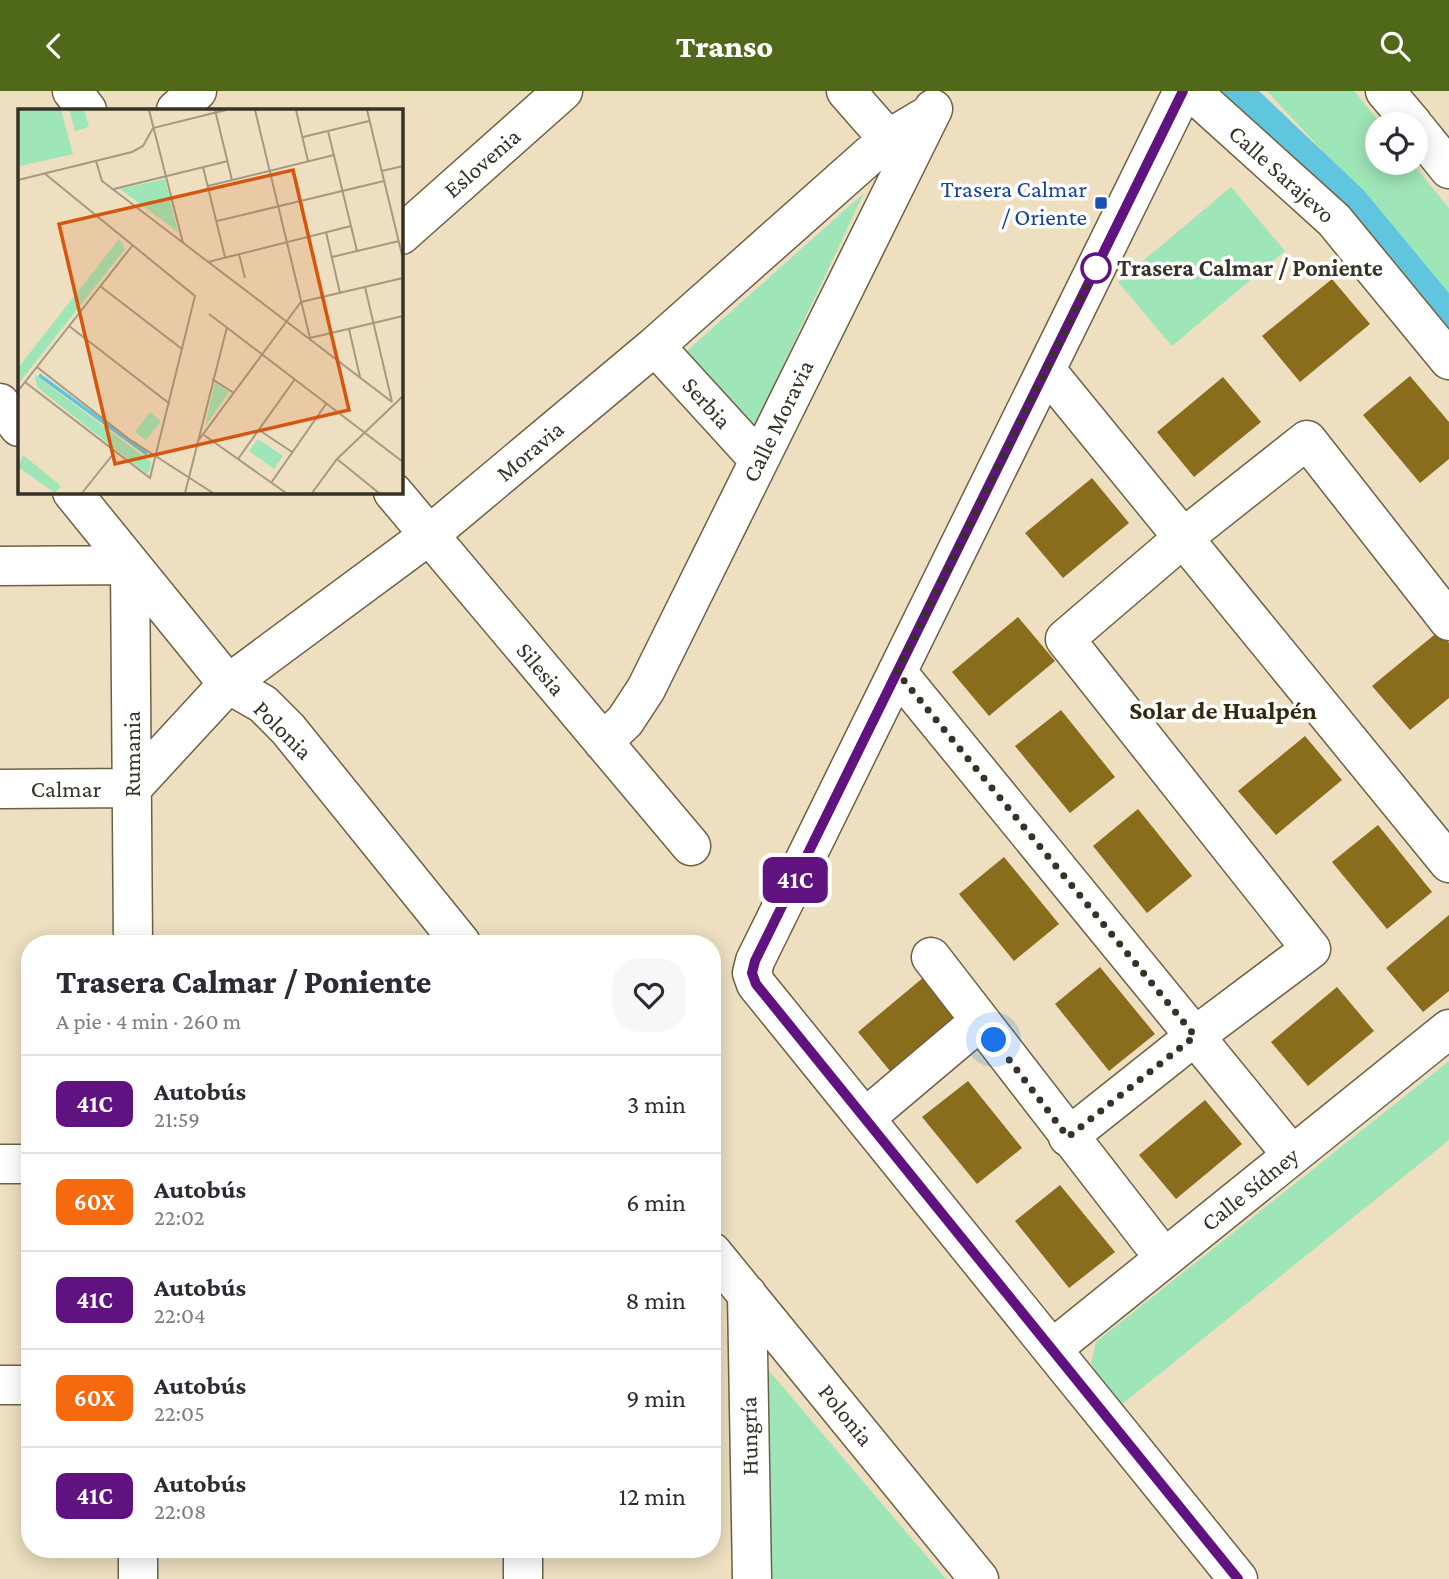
<!DOCTYPE html>
<html lang="es">
<meta charset="utf-8">
<style>
:root{--surface:#fff;--page:#f7f7f7;--text:#2b2b33;--muted:#7c7c81;--line:#e1e1e2;--accent:#4f6819}
body{margin:0;font-family:"Crimson Pro",serif;background:var(--page);color:var(--text);height:100vh;display:flex;flex-direction:column;font-size:26px;white-space:nowrap}
*{box-sizing:border-box;margin:0}
p{font-size:23px;color:var(--muted)}
.icon{flex:none;width:38px;height:38px;fill:none;stroke:currentColor;stroke-width:2;stroke-linecap:round;stroke-linejoin:round}
.map{position:relative;flex:1;overflow:hidden}
.details{position:absolute;left:21px;top:844px;width:700px;height:623px;display:flex;flex-direction:column;background:var(--surface);border-radius:28px;box-shadow:0 4px 18px #0003}
.details>*{flex:none}
.badge{padding:0 14px;border-radius:10px;font-size:24px;line-height:46px}
.fabs{position:absolute;left:1365px;top:21px;display:grid;gap:14px}
.fabs a{display:grid;place-items:center;width:63px;height:63px;border-radius:50%;background:var(--surface);box-shadow:0 4px 18px #0003;font-size:35px}
.you{position:absolute;width:35px;height:35px;margin:-18px;border:5px solid #fff;border-radius:50%;background:#1a73e8;box-shadow:0 0 0 10px #1a73e833}
.map>.badge{position:absolute;translate:-50% -50%;box-shadow:0 0 0 4px #fff}
.round{display:grid;place-items:center;flex:none;width:74px;height:74px;border-radius:28px;background:var(--page)}
.overview{display:flex;align-items:center;justify-content:space-between;height:119px;padding:0 35px}
h1{font-size:33px;font-weight:800;line-height:52px}
ul{padding:0;list-style:none}
li{display:flex;align-items:center;gap:21px;height:98px;padding:0 35px;border-top:2px solid var(--line)}
li div{flex:1}
li b{display:block;font-size:26px}
li em{font-style:normal}
li .badge{min-width:77px;font-weight:700;text-align:center}
header{display:flex;justify-content:space-between;align-items:center;height:91px;padding:0 35px;background:var(--accent);color:#fff;font-size:32px;font-weight:800}
.map>svg:first-child{display:block}
.green{fill:#9ee5b7}
.lines{fill:none;stroke-linecap:round;stroke-linejoin:round}
.canal{stroke:#60c5df;stroke-width:33}
.building{fill:#8a6c1d}
.minor-casing{stroke:#6d6145;stroke-width:41}
.minor{stroke:#fff;stroke-width:38}
.line-casing{stroke:#fff;stroke-width:16}
.line{stroke:#5f1280;stroke-width:10}
.walk{stroke:#373226;stroke-width:7;stroke-dasharray:0 12.6}
.transit-dot{fill:#1a4fb4;stroke:#fff;stroke-width:2.5}
.stop-dot{fill:#fff;stroke:#5f1280;stroke-width:3.5}
.labels{text-anchor:middle;stroke-width:7;stroke-linejoin:round;paint-order:stroke}
.street-label{font-size:24px;fill:#373226;stroke:#fff}
.transit-label{font-size:24px;fill:#164399;stroke:#fff;text-anchor:end}
.stop-label{font-size:24px;font-weight:bold;fill:#373226;stroke:#fff;text-anchor:start}
.neighbourhood-label{font-size:26px;font-weight:bold;fill:#32280d;stroke:#fff}
.inset-river{fill:none;stroke:#60c5df;stroke-width:3.5}
.inset-road{fill:none;stroke:#a49a82;stroke-width:2}
.view{fill:#d6550f;fill-opacity:0.15;stroke:#d6550f;stroke-width:3.5}
.inset-edge{fill:none;stroke:#373226;stroke-width:3.5}
</style>
<header><svg class="icon" aria-label="back" viewBox="0 0 24 24"><path d="M15 5l-7 7 7 7"/></svg>Transo<svg class="icon" aria-label="search" viewBox="0 0 24 24"><circle cx="10" cy="10" r="6"/><path d="M15 15l6 6"/></svg></header>
<div class="map">
<svg width="1449" height="1488" viewBox="0 0 1449 1488">
<rect width="100%" height="100%" fill="#eddfc0"/>
<path class="green" d="M1267 0H1354L1381 33H1377V72H1412L1449 117V208L1365 106Z
M1231 96 1285 160 1172 255 1118 191Z
M864 102 749 346 680 266Z
M1449 970V1049L1121 1314 1091 1273 1096 1251Z
M765 1275 946 1488H768Z"/>
<g class="lines">
<path class="canal" d="M1235 0 1352 111 1449 228"/>
</g>
<path class="building" d="M1332 188 1370 233 1300 291 1262 245Z
M1410 285 1449 331V368L1420 392 1363 324Z
M1223 286 1261 331 1194 386 1157 341Z
M1092 387 1129 432 1063 487 1025 442Z
M1018 526 1055 570 989 625 952 581Z
M1439 540 1449 552V607L1410 639 1372 595Z
M1061 619 1115 686 1070 722 1015 655Z
M1305 645 1342 689 1276 744 1238 700Z
M1138 718 1192 785 1147 822 1093 755Z
M1378 734 1432 801 1387 838 1332 771Z
M1004 766 1059 833 1014 870 959 803Z
M1449 824V900L1423 921 1386 877Z
M1100 876 1155 943 1109 980 1055 913Z
M924 886 961 931 895 986 858 941Z
M1337 896 1374 940 1308 995 1271 951Z
M968 990 1022 1057 977 1093 922 1026Z
M1205 1009 1242 1053 1176 1108 1139 1064Z
M1060 1094 1115 1161 1069 1197 1015 1130Z"/>
<g class="lines">
<defs>
<path id="minor" d="M72 0 87 19
M846 0 888 48
M1183 0 755 870 752 882 756 893 1238 1488
M1191 0 1334 129 1449 269
M1385 0 1413 33
M176 19 197 0
M1416 37 1449 78
M401 144 563 0
M655 255 759 369
M1046 279 1449 772
M0 312 19 336
M72 401 228 593 263 613 288 638 461 852
M393 401 691 755
M0 475 130 474 133 852
M897 581 1292 1064
M603 651 625 630 646 598 933 18
M0 698 132 697 228 593 428 445 655 255 888 48 930 23
M931 866 1151 1150
M865 1027 980 930
M1068 1046 1195 945 1311 858 1065 548 1183 447 1307 349 1449 530
M0 1073H30
M712 1161 979 1488
M747 1203 752 1488
M1052 1258 1449 938
M0 1294H30
M138 1458V1488
M523 1458V1488"/>
</defs>
<use href="#minor" class="minor-casing"/>
<use href="#minor" class="minor"/>
</g>
<g class="lines">
<defs>
<path id="line" d="M1183 0 755 870 752 882 756 893 1238 1488"/>
</defs>
<use href="#line" class="line-casing"/>
<use href="#line" class="line"/>
<path class="walk" d="M994 949 1068 1046 1195 945 897 581 1096 177"/>
</g>
<rect class="transit-dot" x="1094" y="105" width="14" height="14" rx="3.5"/>
<circle class="stop-dot" cx="1096" cy="177" r="14"/>
<g class="labels">
<g class="street-label">
<text transform="translate(482 72) rotate(-41)" y="8">Eslovenia</text>
<text transform="translate(1282 83) rotate(42)" y="8">Calle Sarajevo</text>
<text transform="translate(707 312) rotate(48)" y="8">Serbia</text>
<text transform="translate(778 330) rotate(-64)" y="8">Calle Moravia</text>
<text transform="translate(530 360) rotate(-40)" y="8">Moravia</text>
<text transform="translate(541 578) rotate(50)" y="8">Silesia</text>
<text transform="translate(283 639) rotate(45)" y="8">Polonia</text>
<text transform="translate(132 663) rotate(-90)" y="8">Rumania</text>
<text x="66" y="706">Calmar</text>
<text transform="translate(1250 1098) rotate(-39)" y="8">Calle Sídney</text>
<text transform="translate(846 1324) rotate(51)" y="8">Polonia</text>
<text transform="translate(749 1345) rotate(-91)" y="8">Hungría</text>
</g>
<g class="transit-label">
<text x="1087" y="106">Trasera Calmar<tspan x="1087" dy="28">/ Oriente</tspan></text>
</g>
<g class="stop-label">
<text x="1117" y="185">Trasera Calmar / Poniente</text>
</g>
<g class="neighbourhood-label">
<text x="1223" y="628">Solar de Hualpén</text>
</g>
</g>
<g transform="translate(18 18)">
<rect width="385" height="385" fill="#eddfc0"/>
<path d="M0 1H43L55 45 2 57ZM51 1H66L71 18 57 22ZM147 70 160 123 102 80ZM101 130 107 140 0 275V259ZM17 266 133 353 132 361 129 365 19 278ZM197 273 211 283 187 317ZM132 303 143 312 128 331 117 323ZM240 330 265 347 256 360 231 342ZM5 346 43 377 37 384 0 358Z" fill="#9ee5b7"/>
<path class="inset-river" d="M21 266 129 345"/>
<path class="inset-road" d="M131 1 165 134M197 1 214 71M237 1 292 229 385 207M278 1 290 52M349 1 385 150M310 22 339 142M285 28 351 12M78 52 84 72 374 293M185 58 207 148M364 62 385 57M0 71 114 43 125 37 135 19 208 1M190 77 316 46M96 80 210 52M199 112 366 72M308 123 322 184M221 145 227 169M314 148 381 132M190 153 333 117M82 177 164 240M347 178 374 293M191 205 385 353M51 217 152 295M331 220 342 268M19 258 111 330 195 384M194 270 216 284M7 273 132 369 177 187 26 64M0 282 114 137M241 321 274 343M186 326 268 384M180 332 283 193 385 169M220 350 277 270M319 350 361 384M253 374 308 295M64 384 96 344M167 384 209 218M294 384 319 350 385 287"/>
<path class="view" d="M275 61 331 301 97 355 41 115Z"/>
<rect width="385" height="385" class="inset-edge"/>
</g>
</svg>
<div class="fabs">
<a><svg class="icon" aria-label="locate" viewBox="0 0 24 24"><circle cx="12" cy="12" r="6"/><path d="M12 2v4M12 18v4M2 12h4M18 12h4"/></svg></a>
</div>
<div class="you" style="left:994px;top:949px"></div>
<b class="badge" style="left:795px;top:789px;background:#5f1280;color:#fff">41C</b>
<section class="details">
<div class="overview"><div><h1>Trasera Calmar / Poniente</h1><p>A pie · 4 min · 260 m</p></div><a class="round"><svg class="icon" aria-label="heart" viewBox="0 0 24 24"><path d="M12 20l-8-8c-3-5 5-10 8-4 3-6 11-1 8 4z"/></svg></a></div>
<ul>
<li><span class="badge" style="background:#5f1280;color:#fff">41C</span><div><b>Autobús</b><p>21:59</p></div><em>3 min</em></li>
<li><span class="badge" style="background:#f56a0f;color:#fff">60X</span><div><b>Autobús</b><p>22:02</p></div><em>6 min</em></li>
<li><span class="badge" style="background:#5f1280;color:#fff">41C</span><div><b>Autobús</b><p>22:04</p></div><em>8 min</em></li>
<li><span class="badge" style="background:#f56a0f;color:#fff">60X</span><div><b>Autobús</b><p>22:05</p></div><em>9 min</em></li>
<li><span class="badge" style="background:#5f1280;color:#fff">41C</span><div><b>Autobús</b><p>22:08</p></div><em>12 min</em></li>
</ul>
</section>
</div>
